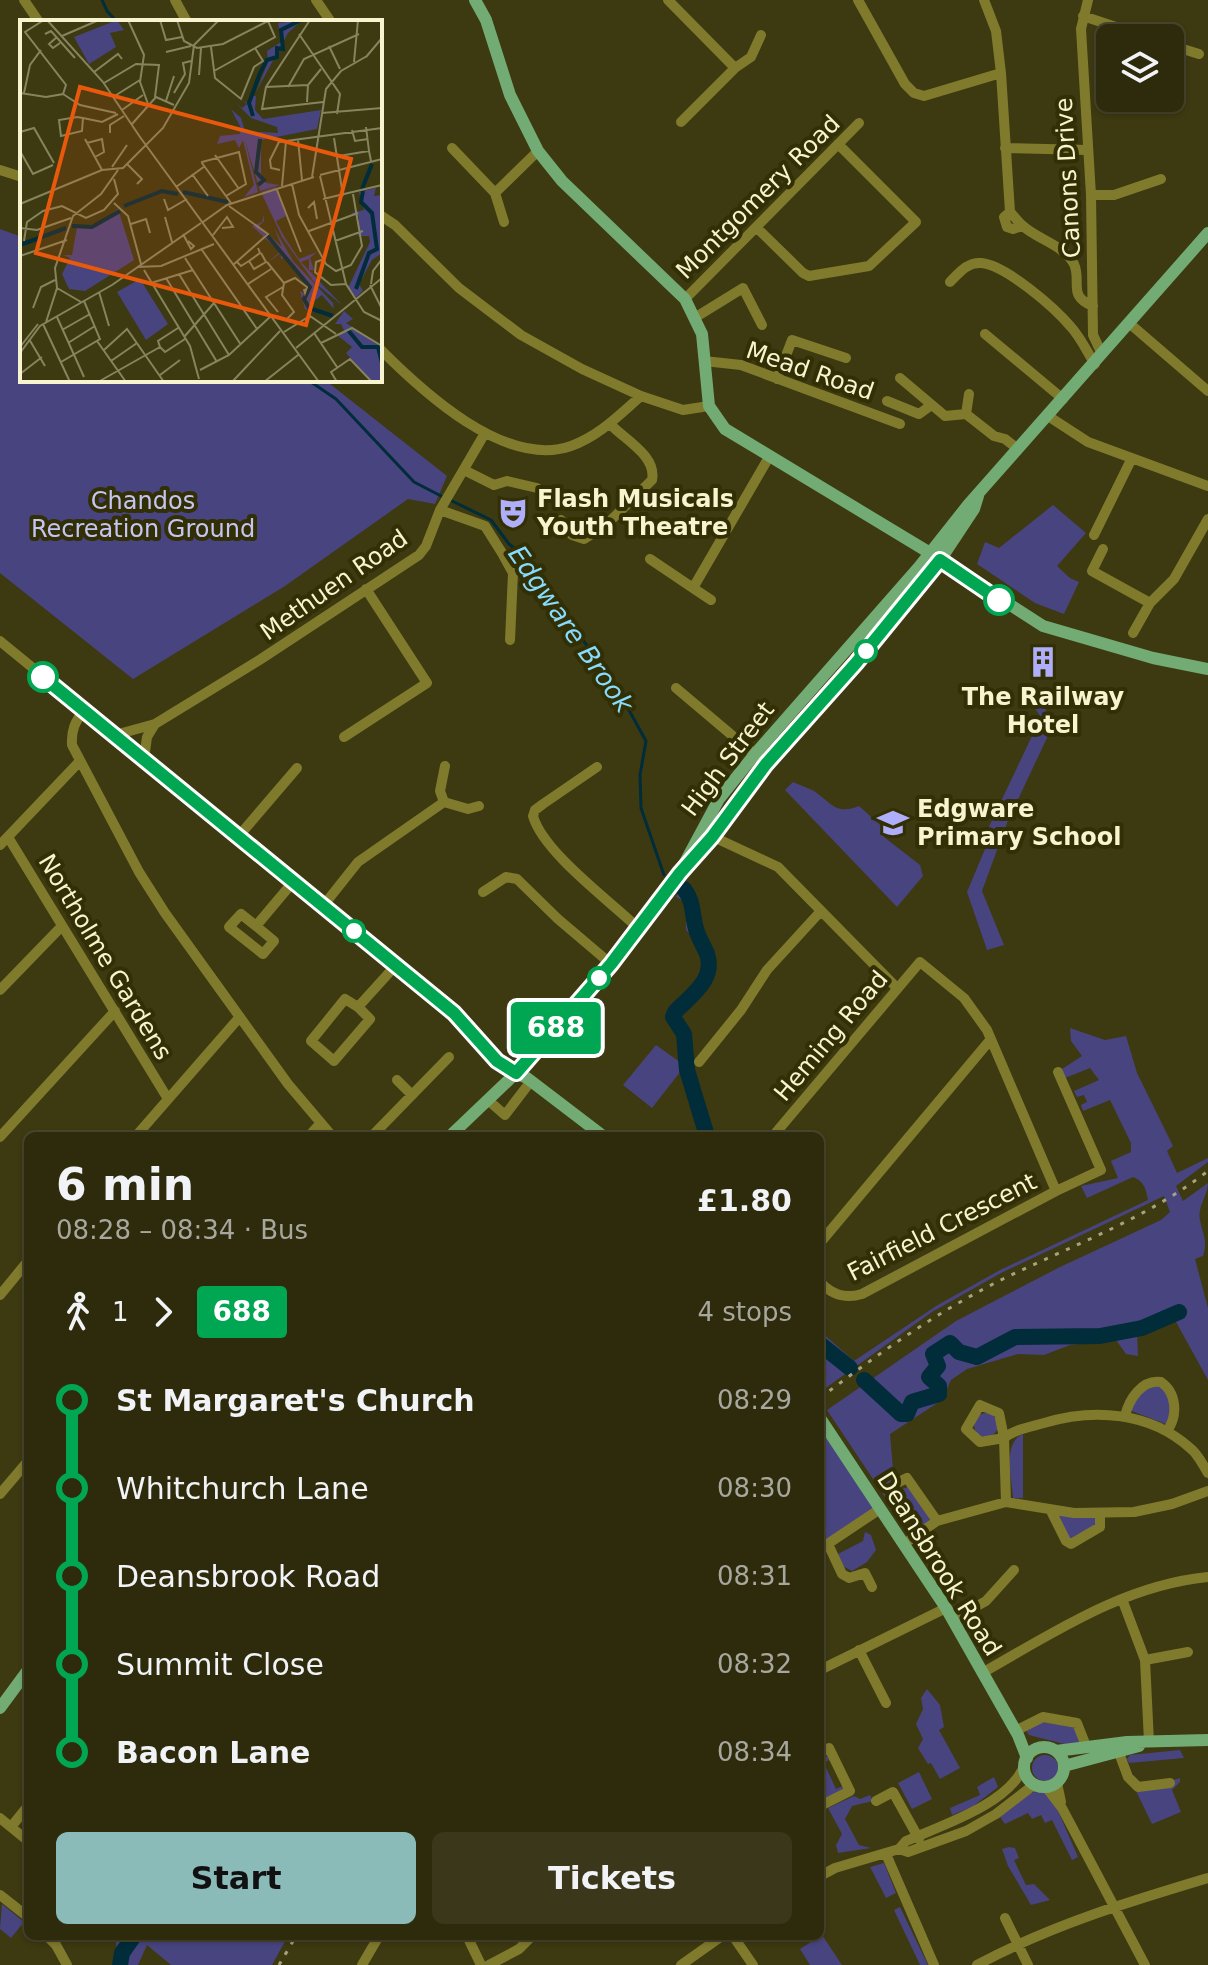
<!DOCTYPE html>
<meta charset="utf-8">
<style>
:root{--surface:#2e2b0d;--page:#3a371b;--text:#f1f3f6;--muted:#a7a79d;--line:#49472e;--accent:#8bbbb9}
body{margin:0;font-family:"DejaVu Sans",sans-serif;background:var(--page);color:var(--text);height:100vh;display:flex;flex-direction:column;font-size:30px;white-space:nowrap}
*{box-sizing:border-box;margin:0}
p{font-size:26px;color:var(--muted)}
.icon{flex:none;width:44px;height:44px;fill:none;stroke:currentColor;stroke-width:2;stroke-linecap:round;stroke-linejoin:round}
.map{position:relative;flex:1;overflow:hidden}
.panel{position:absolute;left:24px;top:1132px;width:800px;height:808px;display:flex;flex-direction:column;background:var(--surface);border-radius:12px;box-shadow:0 2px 6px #0004,0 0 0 2px var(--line)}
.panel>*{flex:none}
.badge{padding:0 16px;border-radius:6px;font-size:28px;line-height:52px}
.fabs{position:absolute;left:1096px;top:24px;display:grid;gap:16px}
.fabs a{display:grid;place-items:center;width:88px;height:88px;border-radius:12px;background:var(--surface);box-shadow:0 2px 6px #0004,0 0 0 2px var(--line);font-size:40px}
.map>.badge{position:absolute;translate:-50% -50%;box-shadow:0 0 0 4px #fff}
.legs{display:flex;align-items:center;gap:12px;height:88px;padding:0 32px;font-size:26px}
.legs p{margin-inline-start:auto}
.overview{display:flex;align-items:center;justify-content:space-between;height:136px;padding:0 32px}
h1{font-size:44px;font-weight:600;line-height:60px}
.cta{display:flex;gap:16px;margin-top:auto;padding:16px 32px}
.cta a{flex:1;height:92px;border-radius:12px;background:var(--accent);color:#111;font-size:32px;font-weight:600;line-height:92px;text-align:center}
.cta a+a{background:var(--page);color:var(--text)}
ul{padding:0 32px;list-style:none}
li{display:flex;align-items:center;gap:28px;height:88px;font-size:30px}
li i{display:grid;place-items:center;width:12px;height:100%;margin:0 10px;background:currentColor}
li i::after{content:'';width:20px;height:20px;margin:-10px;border:6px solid;border-radius:50%;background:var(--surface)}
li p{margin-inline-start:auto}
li:first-child i{background:linear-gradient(#0000 50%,currentColor 0)}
li:last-child i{background:linear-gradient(currentColor 50%,#0000 0)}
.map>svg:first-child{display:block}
.green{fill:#48447f}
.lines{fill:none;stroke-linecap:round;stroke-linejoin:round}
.stream{stroke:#012c3a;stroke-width:3}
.river{stroke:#012c3a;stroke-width:16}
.minor{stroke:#807a2d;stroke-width:10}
.major{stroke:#72ac74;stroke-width:12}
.rail{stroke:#a7a47d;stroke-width:3;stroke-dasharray:4 8;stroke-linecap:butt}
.line-1-casing{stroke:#fff;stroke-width:18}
.line-1{stroke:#00a651;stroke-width:12}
.stop-1-dot{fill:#fff;stroke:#00a651;stroke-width:4}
.labels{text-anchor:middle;stroke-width:8;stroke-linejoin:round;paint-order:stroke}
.street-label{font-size:24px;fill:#f7f4cf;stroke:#332f05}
.poi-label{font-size:24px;font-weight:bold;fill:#f7f4cf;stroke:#332f05;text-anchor:start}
.park-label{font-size:24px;fill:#c4c5f2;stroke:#332f05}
.water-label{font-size:26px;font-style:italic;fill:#87dcfd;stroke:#332f05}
.inset-river{fill:none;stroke:#012c3a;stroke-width:4}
.inset-road{fill:none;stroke:#87845d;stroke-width:2}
.view{fill:#e8590c;fill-opacity:0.15;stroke:#e8590c;stroke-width:4}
.inset-edge{fill:none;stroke:#f7f4cf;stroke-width:4}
</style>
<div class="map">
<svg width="1208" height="1965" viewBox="0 0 1208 1965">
<rect width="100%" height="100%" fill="#3d3911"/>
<path class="green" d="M0 229 22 237V380H325L447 476 435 504 408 499 285 586 133 679 0 573Z
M1053 505 1086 533 1057 566 1070 578 1079 582 1064 614 1035 603 977 564 985 542 999 548Z
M1033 706H1044L1053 725 1007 823 982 891 1004 945 987 950 967 892 990 837 986 833 1041 717Z
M793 782C799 785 806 787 812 790 831 801 834 816 859 806L888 832 884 837 920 865 923 876 897 907 785 790Z
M685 883C696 898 710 955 712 974L675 1017 686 1029 691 1076 712 1136H708L684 1067 652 1108 623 1085 656 1045 684 1065 680 1037 670 1020V1012L703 973 698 943 686 930V918L690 913 688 903 676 897Z
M1070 1028 1105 1040 1126 1036 1137 1073 1173 1146 1167 1151 1177 1173 1208 1158V1162L1176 1186 1183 1201 1208 1183C1208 1195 1197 1207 1200 1220 1203 1236 1208 1240 1203 1256L1195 1259 1208 1308V1380L1175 1320 1137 1331 1138 1356 1126 1354 1116 1340 1070 1345 1044 1355 1018 1354 967 1369 951 1380 942 1400 890 1434 893 1469 889 1476 899 1490 908 1487 931 1521 914 1532 907 1530 827 1410 956 1321 1060 1267 1161 1220 1170 1212 1164 1196 1001 1273 932 1312 820 1392V1331L854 1361 936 1306 1000 1270 1148 1200C1146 1189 1144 1181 1133 1177L1087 1198 1081 1186 1118 1178 1111 1161 1131 1152V1143L1110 1100 1083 1111 1081 1105 1087 1102 1084 1095 1077 1097 1074 1091 1099 1080 1090 1068 1065 1078 1062 1069 1082 1056 1071 1041Z
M1157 1384 1165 1388 1172 1412 1168 1425 1129 1410 1134 1397Z
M974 1425a12 12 0 1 1 24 0a12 12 0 1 1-24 0Z
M820 1416 880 1509 820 1550Z
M1023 1434V1498H1013C1012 1479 1002 1443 1023 1434Z
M1054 1514 1097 1518V1523L1073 1540 1068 1539Z
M865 1532 871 1535 876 1550 867 1562 852 1571 841 1565 838 1554 863 1541Z
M927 1689 940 1705 944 1727 939 1730 960 1768 940 1779 931 1763 928 1764 918 1748 923 1739 916 1724 923 1709 921 1698Z
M1042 1722 1073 1726 1082 1743 1068 1745 1029 1735 1025 1729Z
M1180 1750 1184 1758 1129 1763 1127 1759 1130 1755Z
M1032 1768a13 13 0 1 1 26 0a13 13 0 1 1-26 0Z
M827 1756 829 1760 824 1763 836 1789 843 1786 845 1790 820 1802V1759Z
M919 1772 932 1799 912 1809 898 1783Z
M994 1777 998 1787 972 1807 952 1815 950 1808 980 1795 977 1787Z
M1180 1778V1782L1172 1790 1181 1812 1152 1824 1136 1791Z
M1035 1792 1045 1793 1055 1804 1078 1857 1072 1860 1052 1820 1045 1823 1041 1815 1032 1819 1028 1813 1005 1824 1000 1817 1025 1794Z
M870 1795 873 1801 852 1806 845 1819 859 1845 871 1848 838 1853 836 1845 842 1834 828 1808 854 1796 860 1799Z
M1009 1847 1015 1848 1019 1858 1014 1860 1026 1885 1034 1884 1050 1900 1031 1905 1008 1866 1002 1849Z
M884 1863 896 1893 886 1898 870 1867Z
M2 1904 24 1922 11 1938 0 1929Z
M900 1907 928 1965H920L894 1910Z
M822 1935 842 1965H810L800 1949Z
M114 1936H288L272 1965H171L147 1945 138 1965H112L117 1948Z"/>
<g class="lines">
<path class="stream" d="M102 0 107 11 117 22
M308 380 336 399 414 482 443 497
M450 500 491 520 509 544 523 555 567 620 608 672 646 741 640 775 641 808 664 875"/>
<path class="river" d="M684 889C693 900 692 911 695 925 697 936 703 944 707 954 716 980 690 996 675 1012L673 1017 684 1034 687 1070 707 1136
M820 1344 850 1368
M864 1380 901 1414H907L912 1402 939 1394V1386L929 1377 938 1366 933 1354 950 1343 959 1352 977 1357 1015 1337 1100 1336 1142 1328 1179 1312
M120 1965 122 1953 134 1936"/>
<path class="minor" d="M24 0 39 22
M175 0 187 22
M316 0 331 22
M668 0 735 68
M858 0 905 84 914 93 924 96 1001 73
M984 0 996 31 1001 73 1010 212C1014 216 1018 222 1023 226 1037 239 1065 246 1074 264 1082 282 1067 296 1093 306
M1088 0 1081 29 1091 195 1093 335 1102 354
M1083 16 1149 38
M1170 45 1199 54
M681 122 735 68 751 57 761 35
M452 148 495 193 538 151
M1005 148 1087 150
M0 170 22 177
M495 193 504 222
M1091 195H1114L1161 179
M1010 212 1004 217 1007 227 1013 229 1022 226
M380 215 395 225 459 288 521 335 582 369 641 396 683 410 709 406
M756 227 803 273 809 276 869 266 916 222 838 144
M950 282C959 273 967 262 981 263 1006 265 1055 308 1071 327 1081 338 1087 352 1095 364
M685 299 859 123
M696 317 743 288 762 325
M1129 323 1208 391
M985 334 1063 399
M380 349C422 391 505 469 571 446 599 436 619 415 641 396
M704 361 741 365 900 424
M900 378 945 416 966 414
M777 379 792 340 846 358
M969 394 966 414 994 436 1005 439 1018 449
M887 401 919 414 930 406
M1048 416 1088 442 1208 486
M464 470 494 485 507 481 537 488
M440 510 485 526 502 553 513 573 510 640
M561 520 572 535 584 539 606 525 652 480C657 456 625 440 610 424
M1094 535 1131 460
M1103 549 1092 571 1150 603 1133 633
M650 559 693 588 769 457
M693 588 711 600
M1150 603 1174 579 1208 519
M0 641 454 1013 497 1061 516 1073
M676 688 766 764
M84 710C75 722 71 730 72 745L139 872 165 913 288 1084 332 1136
M115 735 155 724 261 659 419 555 426 546 440 510 485 433
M344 737 427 683 366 589
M144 759 147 737 155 724
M597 767 543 804 535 810 533 816C543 852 610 901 638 928
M444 802 468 809 479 806
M444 802 440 791 445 766
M705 833 778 867 897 988
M8 837 168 1099
M238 837 297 768
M0 845 80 761
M483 892 506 877 517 879 558 919 611 964
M323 906 358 862 444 802
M256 926 274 941 263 954 229 927 241 914 256 926 293 882
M0 990 62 926
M358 1007 370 1019 334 1061 311 1041 345 999 358 1007 396 965
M699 1062 741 1010 767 970 820 912
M397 1080 412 1095
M489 1101 505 1115 531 1081
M136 1136 238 1019
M309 1136 320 1124
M372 1136 449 1057
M773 1136 920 962 964 998 987 1030 1056 1191 862 1294C845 1299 832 1295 820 1282
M0 1137 115 1011
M1056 1191 1101 1170 1058 1072
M820 1243 991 1039
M0 1295 28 1261
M980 1405 999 1413 1004 1438 980 1442 966 1429Z
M1125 1416C1129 1399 1142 1379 1161 1382 1177 1393 1178 1416 1167 1431
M899 1482 907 1478 937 1521
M0 1494 28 1461
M1006 1502 1004 1438C1016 1429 1030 1427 1044 1423 1094 1408 1150 1412 1190 1448 1198 1454 1203 1465 1208 1473
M1050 1509 1066 1541 1071 1544 1100 1527V1514
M828 1544 842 1574 849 1578 865 1573 872 1587
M904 1544 937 1521 1006 1502 1074 1513 1134 1512 1172 1504 1208 1491
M820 1549 880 1509
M1122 1599 1145 1660 1149 1742
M952 1620 986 1601 1014 1570
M859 1650 886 1703
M1145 1660 1188 1652
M820 1670 946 1608
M982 1673C1053 1633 1124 1585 1208 1577
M1015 1731 1043 1717 1077 1723 1086 1746
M820 1752 829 1748 850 1791 820 1806
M1119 1753 1128 1777 1138 1787 1170 1783
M1057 1783 1061 1802
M1046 1787 1062 1808 1145 1965
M876 1801 893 1792 919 1839
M0 1818 28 1841
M11 1827 28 1806
M899 1849 908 1852 966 1831 996 1814 1031 1787 1039 1786
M886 1854 934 1965
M820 1876 835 1868 899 1849 906 1841C942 1825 1009 1804 1024 1766
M0 1895 28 1917
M1005 1918 1028 1965
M47 1936 56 1945 67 1965
M467 1936 481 1965
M733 1936 753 1965
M362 1965 379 1936
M489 1965 519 1949 532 1936
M681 1965 722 1936
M977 1965C1051 1925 1128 1902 1208 1878"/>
<path class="major" d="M475 0 486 20 510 95 538 151 562 181 685 299 702 334 709 406 725 429 930 553 1043 626 1153 658 1208 669
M683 866 719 799 755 754 919 567 968 505 1208 233
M516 1073 527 1078 603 1136
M450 1136 516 1073 611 964 680 873 712 837 766 764 929 577 974 509 978 496
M820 1418 946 1608 1018 1735 1027 1758
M0 1708 28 1670
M1024 1767a20 20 0 1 1 40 0a20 20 0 1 1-40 0Z
M1056 1751 1127 1742 1208 1740
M1064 1766 1139 1746"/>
<path class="rail" d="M820 1398C878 1354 938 1311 1003 1279 1073 1245 1146 1219 1208 1171
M279 1965 296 1936"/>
</g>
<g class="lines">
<defs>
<path id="line-1" d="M43 677 454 1013 497 1061 516 1073 611 964 680 873 712 837 766 764 856 663 940 560 999 600"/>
</defs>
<use href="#line-1" class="line-1-casing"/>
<use href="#line-1" class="line-1"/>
</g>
<defs>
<symbol id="theatre-bare" viewBox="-9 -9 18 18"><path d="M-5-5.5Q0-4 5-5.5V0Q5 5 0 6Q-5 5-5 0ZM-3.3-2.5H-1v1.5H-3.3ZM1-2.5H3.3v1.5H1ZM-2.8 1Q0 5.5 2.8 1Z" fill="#afaefa" stroke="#332f05" stroke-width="2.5" paint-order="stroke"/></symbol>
<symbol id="building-bare" viewBox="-9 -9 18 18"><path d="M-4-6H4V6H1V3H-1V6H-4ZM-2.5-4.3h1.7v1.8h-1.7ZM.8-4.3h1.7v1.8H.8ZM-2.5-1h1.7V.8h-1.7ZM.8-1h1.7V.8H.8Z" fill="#afaefa" stroke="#332f05" stroke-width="2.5" paint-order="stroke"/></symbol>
<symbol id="school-bare" viewBox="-9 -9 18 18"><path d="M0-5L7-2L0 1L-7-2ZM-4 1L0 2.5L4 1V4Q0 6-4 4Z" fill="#afaefa" stroke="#332f05" stroke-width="2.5" paint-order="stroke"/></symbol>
</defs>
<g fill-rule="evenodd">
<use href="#theatre-bare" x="491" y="491" width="44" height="44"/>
<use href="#building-bare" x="1021" y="640" width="44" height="44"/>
<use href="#school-bare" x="871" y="801" width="44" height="44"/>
</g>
<g class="stop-1-dot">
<circle cx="999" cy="600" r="14"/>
<circle cx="866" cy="651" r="10"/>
<circle cx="43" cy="677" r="14"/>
<circle cx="354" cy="931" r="10"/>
<circle cx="599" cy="978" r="10"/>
</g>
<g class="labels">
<g class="street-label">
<text transform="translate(1068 178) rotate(-93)" y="8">Canons Drive</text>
<text transform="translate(758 197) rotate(-45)" y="8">Montgomery Road</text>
<text transform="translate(810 371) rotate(19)" y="8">Mead Road</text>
<text transform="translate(334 585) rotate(-35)" y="8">Methuen Road</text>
<text transform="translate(728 759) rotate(-53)" y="8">High Street</text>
<text transform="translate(105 957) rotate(59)" y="8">Northolme Gardens</text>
<text transform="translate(831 1036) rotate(-50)" y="8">Heming Road</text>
<text transform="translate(942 1227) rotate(-27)" y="8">Fairfield Crescent</text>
<text transform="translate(939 1564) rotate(58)" y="8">Deansbrook Road</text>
</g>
<g class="poi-label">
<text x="537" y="507">Flash Musicals<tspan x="537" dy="28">Youth Theatre</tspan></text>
<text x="1043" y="705" text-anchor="middle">The Railway<tspan x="1043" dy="28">Hotel</tspan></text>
<text x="917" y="817">Edgware<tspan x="917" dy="28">Primary School</tspan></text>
</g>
<g class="park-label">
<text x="143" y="509">Chandos<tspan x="143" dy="28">Recreation Ground</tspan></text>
</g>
<g class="water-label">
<text transform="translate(571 629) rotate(55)" y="9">Edgware Brook</text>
</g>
</g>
<g transform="translate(20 20)">
<rect width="362" height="362" fill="#3d3911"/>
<path d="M97 0 104 10 90 13 96 27 69 44 54 17ZM282 0 268 13 236 72 248 42 247 31 261 22 258 3ZM230 76H236L235 90 243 99 301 90 297 109 241 120V153L246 163 260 165 240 171 224 117 238 172 224 177 234 165 223 120 219 128 215 120 197 124 200 116 220 114 219 107 224 114 211 89 221 98 225 111 258 113 257 107 231 98 215 82 222 88 227 84 222 80 228 83ZM256 167 266 196 256 201 265 218 279 239 297 232 290 238 294 250H289V239L281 242 323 286 294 262 262 217 241 172ZM356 168 354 176 362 175V233L352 240 339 264 343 271 336 277 328 268 350 222 349 216H338L339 197 331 193 344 190 339 172ZM98 189 114 240 65 271 49 269 42 254 50 238 44 235H52L57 208 79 203ZM244 195V201L239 206 262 227 254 208 273 241 313 283 314 289 302 275 289 285 308 295 285 289 280 271 285 274 288 266 265 237 261 239V233L248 242 260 232 232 206 242 202ZM120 259 148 304 126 320 97 272ZM324 291 333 299 326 303 362 326V362H352L326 333 332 327 317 315 324 310 321 304H315Z" fill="#48447f"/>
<path class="inset-river" d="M233 96 229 83 240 53 247 40 257 37V28L263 29 261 10 281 0M238 165 244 160 236 152 240 119M342 169 352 144M163 172 208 182M104 186 142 171 158 174M52 206 72 207 100 191M246 214 290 267 284 279 289 288 313 296M0 225 46 208M336 269 349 233 357 229 352 193 341 182 343 171M328 310 342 327H358L362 343"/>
<path class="inset-road" d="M27 0 83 62 122 120M108 0 124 35 120 62 128 84M140 0 146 20 162 17M157 0 164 21 177 28 203 24 250 0M290 0 246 67 242 89 303 82M25 14 31 11 55 38M279 14 320 74 317 94M42 16 79 0M37 17 29 24 33 28 40 23M309 26 320 49M191 27 195 58 221 79 234 47 243 41 235 28M146 32 171 26M346 37 362 18M334 42 338 0M194 51 255 17 248 1M74 52 98 34 102 39M179 55 181 28M84 63 116 44 139 45 135 77M246 67 288 65M268 67 284 39 339 14M0 73 26 77 43 74 46 65 5 12 24 0M4 73 10 45 21 30M154 73 165 54 163 43 171 41M43 74 60 85 96 93M93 77 120 60M146 81 154 56M287 82 288 65 301 49M102 90 123 75M302 93 362 88M63 98 62 111 41 116 39 100 57 97 63 98 82 102 98 94M112 104 136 77 154 85M346 107 349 131M332 110 335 121 348 119M0 112 14 108 34 143M90 113V105L104 96M120 117 299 362M314 118 323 176M65 119 82 150M278 120 282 160M67 123 82 119 84 132 75 137M0 131 13 154 33 145M195 135 219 169M319 136 349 131 351 141M107 144 122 159 117 164M92 147 107 125M260 150 251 148 250 140 259 122 362 108M172 154 188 176M300 155 362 139M300 156 326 264 344 292 362 301M292 157 306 69 321 51 347 36M272 164 279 195 306 244 316 251 331 245 342 226 333 174M262 166 266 121M156 167 185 146M257 170 281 232M206 176 226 164 219 132 182 142V143L211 183M144 179 148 190 167 179M303 179 362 165M94 183 108 196 121 244M0 184 82 150 103 148 143 108 169 63 174 25 199 0M209 186 248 214 213 245M288 188 294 182 297 199M145 197 152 222M183 202 207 185 294 157M111 204 126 199 130 213M0 208 17 210 51 198M289 211 338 193M163 214 171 229 174 226 168 221M193 215 207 197 213 207 202 208M4 221 7 202 23 191 42 186 66 198 84 190 98 174 94 159M315 221 343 211M182 230 237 309M0 236 47 220M165 238 221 325M304 239 296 242 295 252 311 265 326 264M229 241 234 249 246 242 241 233M217 242 221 246 229 241 240 233 238 228M247 242 264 263 262 275 274 292 266 300M117 247 141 246 194 224M124 250 170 326 179 359M159 254 209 335M146 258 197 342M131 263 173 250M264 263 275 258 287 267 285 273 284 269M228 264 251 249M351 264 353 251 362 239M350 265 361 287M79 272 89 306M61 282 37 268 35 248 53 196 81 174 98 150M13 288 21 267 35 260M258 292 246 277 263 267M37 297 64 357M26 302 37 268M23 304 50 362M158 308 138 321 140 327 145 332 165 319M42 310 70 294M264 312 290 296 316 314M294 313 317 347M164 317 194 283M9 319 25 346M77 321 106 362M48 323 75 306M301 323 332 308 362 326M0 327 18 304M276 328 362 258M84 330 107 309 144 362M0 333 20 306 92 265 181 203M91 341 117 323M41 342 80 319 64 281M180 350 209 335 251 296M0 354 22 337M140 355 160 340M78 362 140 327M212 362 260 311M244 362 278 335M317 362 311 352 330 339 352 362"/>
<path class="view" d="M60 67 331 139 286 305 16 233Z"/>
<rect width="362" height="362" class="inset-edge"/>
</g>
</svg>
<div class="fabs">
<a><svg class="icon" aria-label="layers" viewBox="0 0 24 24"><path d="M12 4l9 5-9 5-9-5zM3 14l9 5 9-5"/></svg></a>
</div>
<b class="badge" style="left:556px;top:1028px;background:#00a651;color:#fff">688</b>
<section class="panel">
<div class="overview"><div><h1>6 min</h1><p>08:28 – 08:34 · Bus</p></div><b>£1.80</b></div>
<div class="legs"><svg class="icon" aria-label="walk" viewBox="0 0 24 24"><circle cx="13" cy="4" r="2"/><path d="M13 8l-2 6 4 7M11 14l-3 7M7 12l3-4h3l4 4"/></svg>1<svg class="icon" aria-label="forward" viewBox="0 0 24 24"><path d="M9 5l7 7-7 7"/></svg><b class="badge" style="background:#00a651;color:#fff">688</b><p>4 stops</p></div>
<ul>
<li><i style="color:#00a651"></i><b>St Margaret's Church</b><p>08:29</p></li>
<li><i style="color:#00a651"></i><span>Whitchurch Lane</span><p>08:30</p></li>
<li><i style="color:#00a651"></i><span>Deansbrook Road</span><p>08:31</p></li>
<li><i style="color:#00a651"></i><span>Summit Close</span><p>08:32</p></li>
<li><i style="color:#00a651"></i><b>Bacon Lane</b><p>08:34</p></li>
</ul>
<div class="cta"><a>Start</a><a>Tickets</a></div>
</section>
</div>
